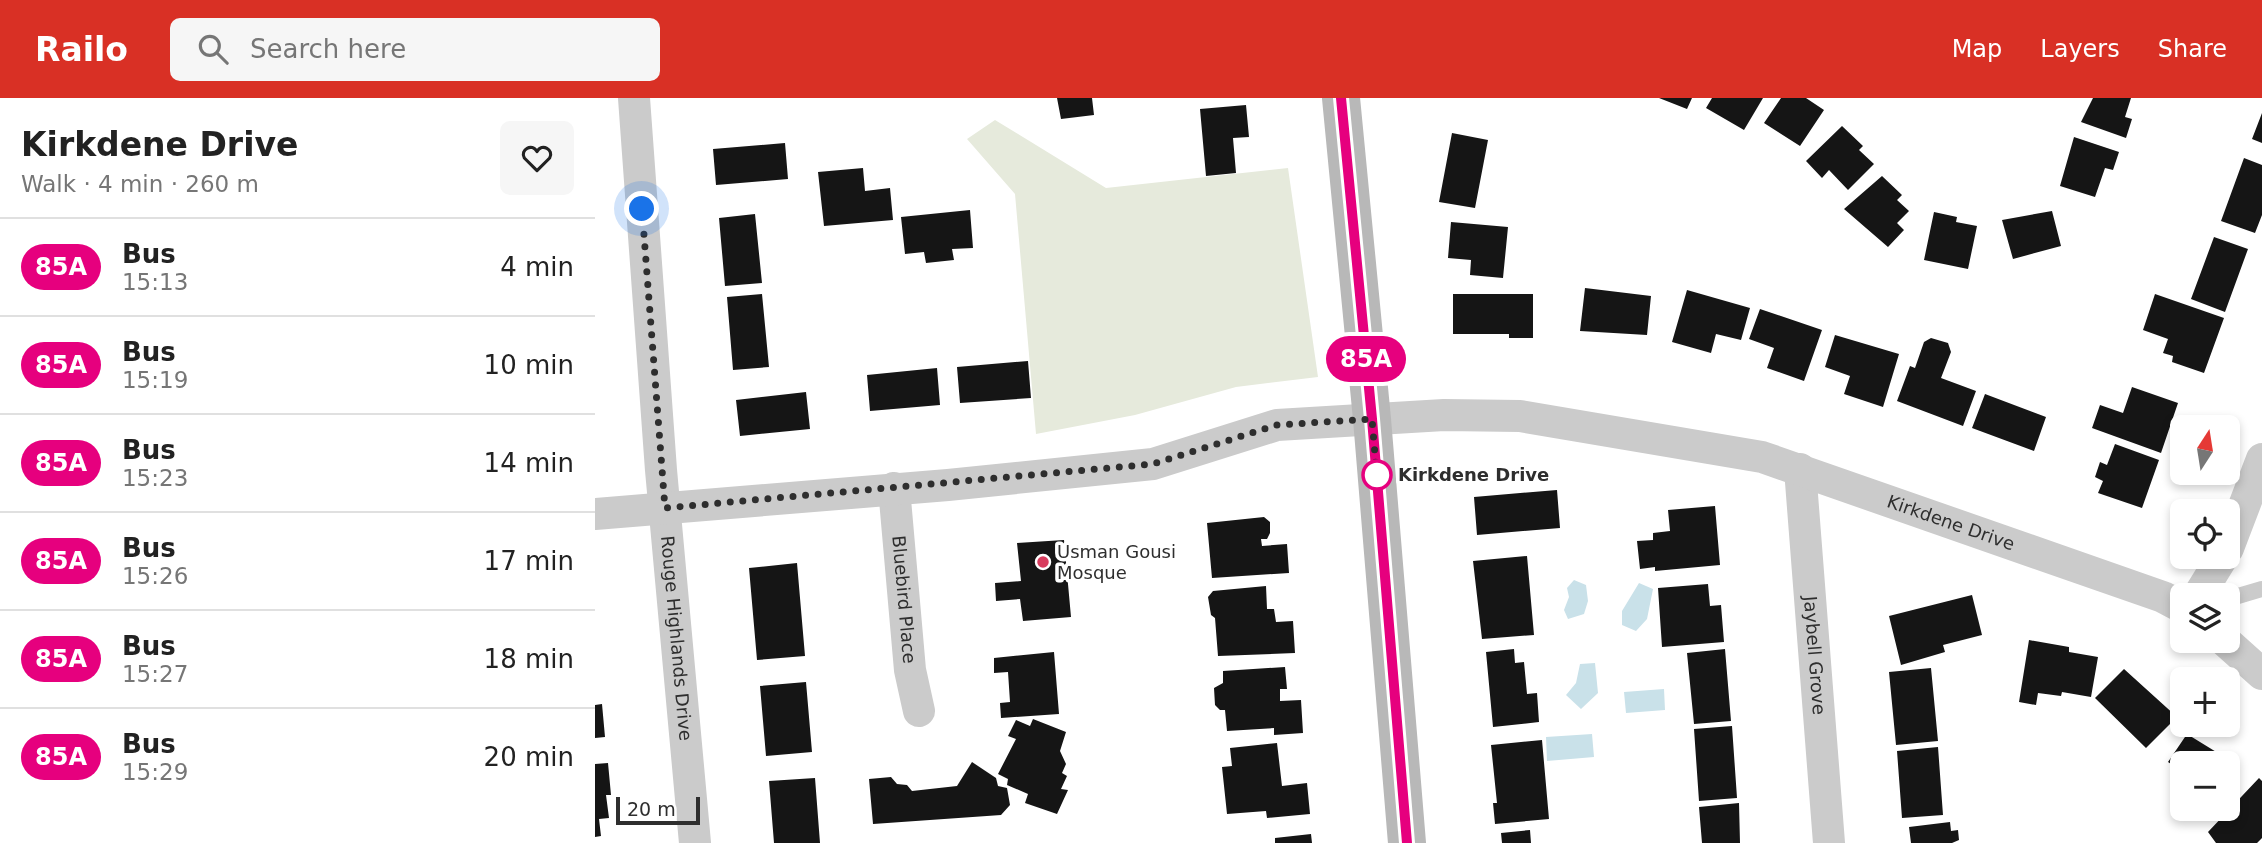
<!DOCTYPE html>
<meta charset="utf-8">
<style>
:root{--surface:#fff;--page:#f6f6f6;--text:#222;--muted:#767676;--line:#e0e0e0;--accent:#d93025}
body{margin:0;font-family:"DejaVu Sans",sans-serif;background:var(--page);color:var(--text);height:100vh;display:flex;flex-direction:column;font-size:26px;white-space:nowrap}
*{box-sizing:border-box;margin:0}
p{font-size:23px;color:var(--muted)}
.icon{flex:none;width:38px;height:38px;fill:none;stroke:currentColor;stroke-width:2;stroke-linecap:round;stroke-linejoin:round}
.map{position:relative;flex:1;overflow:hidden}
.drawer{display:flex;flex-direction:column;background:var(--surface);width:595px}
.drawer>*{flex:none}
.badge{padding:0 14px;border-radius:23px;font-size:24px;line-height:46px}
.needle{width:46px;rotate:12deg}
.tools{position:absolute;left:1575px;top:317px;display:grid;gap:14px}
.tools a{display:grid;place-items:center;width:70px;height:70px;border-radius:10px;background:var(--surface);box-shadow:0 4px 10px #0003;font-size:35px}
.scale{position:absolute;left:21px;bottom:18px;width:84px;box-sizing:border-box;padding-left:7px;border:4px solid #2e2e2e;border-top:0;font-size:19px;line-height:24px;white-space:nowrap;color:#2e2e2e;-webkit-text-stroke:5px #fff;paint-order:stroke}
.you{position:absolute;width:35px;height:35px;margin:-18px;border:5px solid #fff;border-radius:50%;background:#1a73e8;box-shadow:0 0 0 10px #1a73e833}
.map>.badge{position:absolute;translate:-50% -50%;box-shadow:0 0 0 4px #fff}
.round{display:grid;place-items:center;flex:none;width:74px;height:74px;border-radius:10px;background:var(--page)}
.headline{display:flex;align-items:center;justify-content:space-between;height:119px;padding:0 21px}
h1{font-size:33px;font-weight:700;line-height:52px}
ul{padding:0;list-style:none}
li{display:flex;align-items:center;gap:21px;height:98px;padding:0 21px;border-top:2px solid var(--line)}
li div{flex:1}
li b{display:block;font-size:26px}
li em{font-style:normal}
li .badge{min-width:77px;font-weight:700;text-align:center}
header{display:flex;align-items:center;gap:42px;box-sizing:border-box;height:98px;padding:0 35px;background:var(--accent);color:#fff}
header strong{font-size:33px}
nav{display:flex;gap:38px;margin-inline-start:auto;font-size:24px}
.search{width:490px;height:63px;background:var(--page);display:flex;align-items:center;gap:18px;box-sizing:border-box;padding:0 24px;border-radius:10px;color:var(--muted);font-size:26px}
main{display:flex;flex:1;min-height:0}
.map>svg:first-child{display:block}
.green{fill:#e6eadc}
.water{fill:#c9e1e9}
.building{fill:#151515}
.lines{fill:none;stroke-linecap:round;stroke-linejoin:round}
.lane{stroke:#cbcbcb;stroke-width:16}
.street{stroke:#cbcbcb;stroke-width:32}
.secondary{stroke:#b8b8b8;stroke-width:38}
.line-casing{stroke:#fff;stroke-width:16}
.line{stroke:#e6007e;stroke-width:10}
.walk{stroke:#2e2e2e;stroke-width:7;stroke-dasharray:0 12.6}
.stop-dot{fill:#fff;stroke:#e6007e;stroke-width:3.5}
.poi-dot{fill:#d83c5e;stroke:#fff;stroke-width:2.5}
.labels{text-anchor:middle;stroke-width:7;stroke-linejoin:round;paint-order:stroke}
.stop-label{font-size:18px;font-weight:bold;fill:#2e2e2e;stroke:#fff;text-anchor:start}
.street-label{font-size:18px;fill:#2e2e2e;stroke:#fff}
.poi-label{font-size:18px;fill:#2e2e2e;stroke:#fff;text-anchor:start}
</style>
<header>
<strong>Railo</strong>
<div class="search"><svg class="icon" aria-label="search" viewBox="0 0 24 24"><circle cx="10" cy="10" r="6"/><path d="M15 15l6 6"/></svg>Search here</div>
<nav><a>Map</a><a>Layers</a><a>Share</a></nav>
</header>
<main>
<section class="drawer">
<div class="headline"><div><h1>Kirkdene Drive</h1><p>Walk · 4 min · 260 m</p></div><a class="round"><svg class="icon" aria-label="heart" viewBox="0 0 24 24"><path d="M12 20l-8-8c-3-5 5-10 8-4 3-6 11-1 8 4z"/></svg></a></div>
<ul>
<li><span class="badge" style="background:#e6007e;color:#fff">85A</span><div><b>Bus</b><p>15:13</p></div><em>4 min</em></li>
<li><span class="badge" style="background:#e6007e;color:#fff">85A</span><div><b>Bus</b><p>15:19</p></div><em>10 min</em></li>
<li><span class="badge" style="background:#e6007e;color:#fff">85A</span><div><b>Bus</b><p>15:23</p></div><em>14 min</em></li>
<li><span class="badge" style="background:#e6007e;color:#fff">85A</span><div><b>Bus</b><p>15:26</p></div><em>17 min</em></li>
<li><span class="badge" style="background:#e6007e;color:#fff">85A</span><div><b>Bus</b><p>15:27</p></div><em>18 min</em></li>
<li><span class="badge" style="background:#e6007e;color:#fff">85A</span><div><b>Bus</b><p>15:29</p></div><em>20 min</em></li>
</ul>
</section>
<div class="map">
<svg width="1667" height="745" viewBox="0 0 1667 745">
<rect width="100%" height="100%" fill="#fff"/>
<path class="green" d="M400 22 511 90 693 70 723 279 641 289 540 317 441 336 420 96 372 41Z"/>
<path class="water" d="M979 482 991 487 993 503 989 516 973 521 969 512 974 499 972 490Z
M1044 485 1058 491 1052 521 1041 533 1027 527V513Z
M1000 565 1003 595 986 611 971 597 981 585 985 566Z
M1069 591 1070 612 1031 615 1029 594Z
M997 636 999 659 952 663 951 639Z"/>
<path class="building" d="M462 0H497L499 17 466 21Z
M1064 0H1097L1092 11Z
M1117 0H1168L1149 32 1111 10Z
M1186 0H1211L1229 12 1205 48 1169 25Z
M1498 0H1536L1530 19 1537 21 1531 40 1486 24Z
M651 7 654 39 638 40 641 75 611 78 605 11Z
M1667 15V45L1657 41Z
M1247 28 1268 48 1264 52 1279 66 1253 92 1234 72 1227 80 1211 63Z
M857 35 893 42 880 110 844 104Z
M1479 39 1524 54 1518 72 1510 70 1500 99 1465 88Z
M190 45 193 81 121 87 118 51Z
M1649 60 1667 67V117L1660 135 1626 123Z
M268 70 270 93 295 90 298 122 229 128 223 74Z
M1287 78 1307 97 1302 102 1314 113 1302 125 1309 132 1293 149 1249 111Z
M375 112 378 150 357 151 359 162 331 165 329 154 310 156 306 119Z
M1457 113 1466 148 1418 161 1407 122Z
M1339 114 1362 119 1361 124 1382 128 1373 171 1329 162Z
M160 116 167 185 130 188 124 120Z
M856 124 913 129 908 180 875 177 876 162 853 160Z
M1619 139 1653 151 1630 214 1596 201Z
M990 190 1056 198 1052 237 985 233Z
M1092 192 1155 210 1146 242 1121 236 1116 255 1077 244Z
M167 196 174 269 138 272 132 199Z
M858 196H938V240H914V236H858Z
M1560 196 1629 220 1609 275 1577 264 1578 258 1568 255 1573 241 1548 232Z
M1165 211 1227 232 1209 283 1172 270 1179 250 1154 241Z
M1240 237 1304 256 1288 309 1249 296 1255 278 1230 269Z
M1336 240 1353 245 1356 254 1346 280 1381 293 1368 328 1302 303 1315 268 1320 270 1329 244Z
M433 263 436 300 365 305 362 269Z
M342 270 345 307 275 313 272 277Z
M1537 289 1583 305 1566 355 1497 330 1505 307 1528 315Z
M211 294 215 331 145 338 141 302Z
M1390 296 1451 319 1439 353 1377 330Z
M1520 346 1564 362 1547 410 1503 395 1508 383 1500 379 1505 364 1512 367Z
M962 392 965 430 882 437 879 399Z
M1120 408 1125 467 1060 473V469L1045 471 1042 443 1058 442V435L1075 433 1073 412Z
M669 419 675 424V435L672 441H666L667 448 692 446 694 475 617 480 612 425Z
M469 442 476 519 428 523 425 501 401 503 400 485 426 483 422 445Z
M932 458 939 537 887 541 878 463Z
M202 465 210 558 162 562 154 470Z
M1113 486 1115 508 1126 507 1129 544 1067 549 1063 490Z
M671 488 672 511H679L681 524 698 523 700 555 623 558 620 520 616 517 613 499 618 493Z
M1377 497 1387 537 1348 547 1350 554 1306 567 1294 518Z
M1434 542 1474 549V554L1503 559 1496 599 1467 594 1466 598 1443 595 1441 607 1424 604Z
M919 551 920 565 929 564 932 596 942 595 944 624 898 629 891 554Z
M1130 551 1136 623 1099 626 1092 555Z
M459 554 464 616 406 620 405 605 415 604 413 574 399 575V560Z
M690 569 692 591H685V603L706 602 708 635 679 637V630L632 633 630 612H625L620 607 619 590 628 585V573Z
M1336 570 1343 643 1301 647 1294 574Z
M1529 571 1582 619 1551 650 1500 600Z
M211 584 217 654 171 658 165 588Z
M7 606 10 639 0 640V607Z
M438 621 471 634 465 653 471 666 467 675 472 678 466 691 473 692 462 716 430 705 433 696 412 687 413 681 403 676 421 641 413 638 421 622 435 628Z
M1137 628 1142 700 1104 703 1099 631Z
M1592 636 1644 668 1633 686V665H1587V673L1573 664Z
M947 642 954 721 900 726 898 705H902L896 647Z
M682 645 687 688 712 685 715 716 672 720 671 713 632 716 627 669 637 668 635 650Z
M1343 649 1348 717 1307 720 1302 653Z
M377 664 401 680 403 688 412 690 415 707 406 717 278 726 274 681 296 679 302 686 312 687 317 693 362 688Z
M13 665 16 697H11L14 720 4 721 6 738 0 739V666Z
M220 680 225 745H179L174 683Z
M1664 680 1667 683V740L1662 745H1621L1613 734Z
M1587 690V709L1578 704Z
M1144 705 1145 745H1107L1104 709Z
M1589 710H1617L1609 723Z
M1355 724 1356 733 1363 732 1364 742 1357 745H1316L1314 729Z
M935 732 936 745H907L906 735Z
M716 736 717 745H680V740Z"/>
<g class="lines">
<path class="lane" d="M1633 501 1667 491"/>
<g class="street">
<path id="s1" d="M39 0 66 372 100 745"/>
<path id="s2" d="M1205 371 1234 745"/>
<path id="s3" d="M299 390 315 572 324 613"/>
<path id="s4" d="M0 416 353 387 558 366 682 327 849 317 925 318 1167 359 1568 499 1587 509"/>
<path d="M1633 450 1667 361"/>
<path d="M1604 497 1628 458"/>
<path d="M1629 542 1667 576"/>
</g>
<path class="secondary" d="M746 0 777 321 812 745"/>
</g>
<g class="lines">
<defs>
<path id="line" d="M746 0 777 321 812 745"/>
</defs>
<use href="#line" class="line-casing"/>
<use href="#line" class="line"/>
<path class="walk" d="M47 111 70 410 558 366 682 327 777 321 782 381V377"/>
</g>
<circle class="stop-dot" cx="782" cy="377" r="14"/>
<circle class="poi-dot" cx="448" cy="464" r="7"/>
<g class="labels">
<g class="stop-label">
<text x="803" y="383">Kirkdene Drive</text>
</g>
<g class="street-label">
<text dy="6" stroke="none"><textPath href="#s4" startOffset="1379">Kirkdene Drive</textPath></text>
<text dy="6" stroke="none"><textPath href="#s3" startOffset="112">Bluebird Place</textPath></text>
<text dy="6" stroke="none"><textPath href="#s1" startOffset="542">Rouge Highlands Drive</textPath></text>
<text dy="6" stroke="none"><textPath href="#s2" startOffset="187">Jaybell Grove</textPath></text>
</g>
<g class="poi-label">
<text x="462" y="460">Usman Gousi<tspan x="462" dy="21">Mosque</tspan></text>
</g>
</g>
</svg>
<div class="tools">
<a><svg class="needle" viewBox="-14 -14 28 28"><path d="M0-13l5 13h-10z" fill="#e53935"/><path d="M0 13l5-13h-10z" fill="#767676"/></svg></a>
<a><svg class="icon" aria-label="locate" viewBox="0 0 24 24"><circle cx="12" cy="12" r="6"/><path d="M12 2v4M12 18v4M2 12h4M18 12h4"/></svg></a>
<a><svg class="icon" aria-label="layers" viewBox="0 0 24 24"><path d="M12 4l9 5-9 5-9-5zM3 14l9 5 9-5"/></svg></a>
<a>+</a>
<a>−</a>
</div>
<div class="scale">20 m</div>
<div class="you" style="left:47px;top:111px"></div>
<b class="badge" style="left:771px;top:261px;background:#e6007e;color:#fff">85A</b>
</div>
</main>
